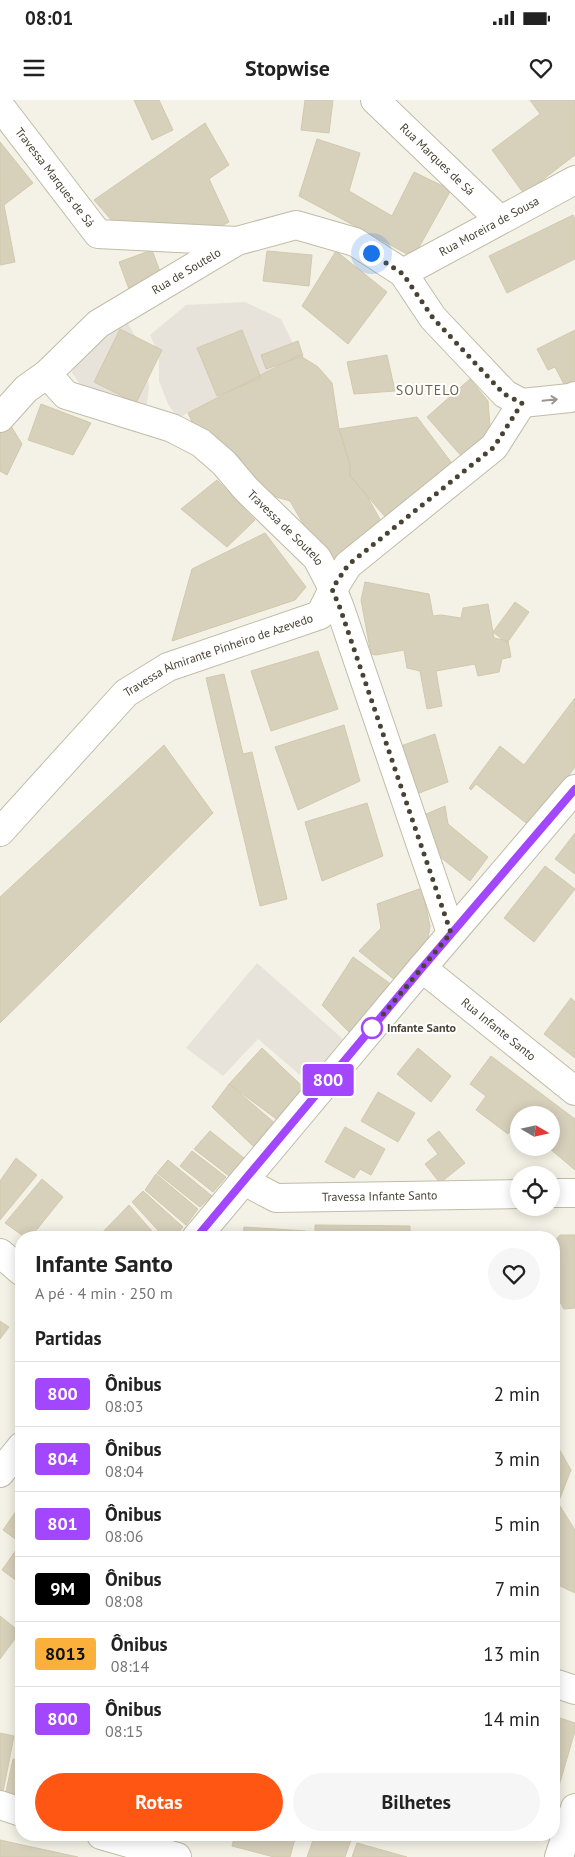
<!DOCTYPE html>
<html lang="pt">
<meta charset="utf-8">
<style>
:root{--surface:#fff;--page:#f6f6f6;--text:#222;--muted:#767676;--line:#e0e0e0;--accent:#ff5613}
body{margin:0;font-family:"PT Sans",sans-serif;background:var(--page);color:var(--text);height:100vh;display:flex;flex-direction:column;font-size:19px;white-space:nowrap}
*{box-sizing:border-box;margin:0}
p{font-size:16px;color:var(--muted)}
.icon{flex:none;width:28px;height:28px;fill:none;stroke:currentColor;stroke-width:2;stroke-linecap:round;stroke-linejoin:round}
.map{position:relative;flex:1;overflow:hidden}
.panel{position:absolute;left:15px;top:1131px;width:545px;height:610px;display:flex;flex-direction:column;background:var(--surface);border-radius:20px;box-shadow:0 2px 12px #0003}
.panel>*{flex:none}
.badge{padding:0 10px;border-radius:4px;font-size:18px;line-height:32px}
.needle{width:32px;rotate:99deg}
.tools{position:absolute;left:510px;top:1006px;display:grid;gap:10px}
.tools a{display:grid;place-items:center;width:50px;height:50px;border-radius:50%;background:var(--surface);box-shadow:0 2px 12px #0003;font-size:25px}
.you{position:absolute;width:25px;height:25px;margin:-12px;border:4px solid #fff;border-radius:50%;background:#1a73e8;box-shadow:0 0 0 8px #1a73e833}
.map>.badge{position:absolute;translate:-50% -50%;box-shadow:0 0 0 2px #fff}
h2{padding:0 20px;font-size:19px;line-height:45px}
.round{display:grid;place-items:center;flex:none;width:52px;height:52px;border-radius:26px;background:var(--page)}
.head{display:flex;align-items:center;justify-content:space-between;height:85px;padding:0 20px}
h1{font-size:24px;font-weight:700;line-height:38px}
.cta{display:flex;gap:10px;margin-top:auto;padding:10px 20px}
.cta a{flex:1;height:58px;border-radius:30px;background:var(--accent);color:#fff;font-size:20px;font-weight:700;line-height:58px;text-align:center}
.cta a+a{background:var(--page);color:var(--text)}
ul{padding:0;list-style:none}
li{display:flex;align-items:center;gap:15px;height:65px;padding:0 20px;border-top:1px solid var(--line)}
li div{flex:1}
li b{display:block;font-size:19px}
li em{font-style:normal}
li .badge{min-width:55px;font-weight:700;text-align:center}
.status{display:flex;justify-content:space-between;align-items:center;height:35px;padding:0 25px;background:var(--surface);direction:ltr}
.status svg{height:14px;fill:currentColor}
header{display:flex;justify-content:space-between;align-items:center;height:65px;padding:0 20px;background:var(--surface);font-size:22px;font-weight:700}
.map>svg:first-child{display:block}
.industrial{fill:#e7e3db}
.building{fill:#d7d0bb;stroke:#d2c9ad}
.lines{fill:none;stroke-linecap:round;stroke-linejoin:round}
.minor-casing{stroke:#c1bca8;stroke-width:30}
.minor{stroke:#fff;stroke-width:28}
.oneway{stroke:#9a9890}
.line-casing{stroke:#fff;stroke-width:11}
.line{stroke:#a347ff;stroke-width:8}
.walk{stroke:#484335;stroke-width:5;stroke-dasharray:0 9}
.stop-dot{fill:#fff;stroke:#a347ff;stroke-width:2.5}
.labels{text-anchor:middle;stroke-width:4;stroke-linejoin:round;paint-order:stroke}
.street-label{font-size:12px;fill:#484335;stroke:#fff}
.stop-label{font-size:12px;font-weight:bold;fill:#484335;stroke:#fff;text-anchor:start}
.neighbourhood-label{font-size:14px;letter-spacing:1px;fill:#6c634b;stroke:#fff}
</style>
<div class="status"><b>08:01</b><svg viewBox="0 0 49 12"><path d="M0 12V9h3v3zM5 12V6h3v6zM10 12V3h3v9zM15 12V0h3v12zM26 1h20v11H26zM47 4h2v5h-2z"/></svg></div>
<header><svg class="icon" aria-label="menu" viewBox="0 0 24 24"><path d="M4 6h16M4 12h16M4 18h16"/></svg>Stopwise<svg class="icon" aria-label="heart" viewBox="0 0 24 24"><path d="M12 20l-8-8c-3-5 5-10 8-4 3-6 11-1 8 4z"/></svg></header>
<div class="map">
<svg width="575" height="1757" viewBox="0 0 575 1757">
<rect width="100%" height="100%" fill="#f4f2e6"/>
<path class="industrial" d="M245 202 281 219 299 255 178 318 168 304 159 281V255L150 235 186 205Z
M127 222 144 251 149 288 147 304 124 302 83 288 72 273 74 260Z
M257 863 343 939 307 981 258 939 223 976 186 948Z"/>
<path class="building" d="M134 0H159L173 30 152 40Z
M305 0H333L329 33 301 30Z
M530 0H575V55L524 94 492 50 540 14Z
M205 23 229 65 209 79 229 122 217 128 114 123 94 100Z
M317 39 360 53 349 91 392 116 414 72 451 90 418 149 407 154 299 96Z
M0 42 33 83 4 105 15 162 0 165Z
M573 115 575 119V159L507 193 489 156Z
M152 150 162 177 129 189 119 162Z
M267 151 312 155 309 186 263 181Z
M336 151 387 192 348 244 302 206Z
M120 229 162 250 136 303 94 282Z
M242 230 261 278 217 296 197 248Z
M575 230V284L566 288 555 267 548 270 537 249Z
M298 241 303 256 266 269 261 255Z
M299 255 318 267 332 283 339 329 350 365V376L366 394 382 423 332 459 305 427 290 401 263 393 193 324 188 313Z
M387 255 395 291 354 294 347 262Z
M470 279 488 301 491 340 463 358 427 317Z
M41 304 91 323 73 355 28 340Z
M417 317 454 366 387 419 350 376V365L339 329Z
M9 323 22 344 7 375 0 371V329Z
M217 380 255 420 227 447 181 409Z
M265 433 306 487 295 500 172 541 192 469Z
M365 482 429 494 433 516 441 515 461 518 463 508 488 504 494 538 508 541 511 557 502 559 499 572 478 576 475 564 436 571 442 606 427 609 420 571 407 568 404 550 376 555 371 554 361 500Z
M515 502 529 512 507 543 493 532Z
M318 551 338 609 271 631 251 571Z
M224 574 243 654 252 652 287 799 260 806 206 578Z
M575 598V667L530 726 476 684 471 690 469 688 500 646 524 665Z
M344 625 360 681 298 710 275 647Z
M435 634 448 682 414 695 398 647Z
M164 645 213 713 0 923V797Z
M367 703 383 756 322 781 305 722Z
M445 706 448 724 488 757 470 781 434 752 424 715Z
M575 733V774L555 759Z
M545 766 575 789 534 842 504 818Z
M422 788 430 826 427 845 396 881 359 851 381 828 377 804Z
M353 857 392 885 349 932 322 905Z
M571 898 575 902V958L544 934Z
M262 948 303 987 279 1021 229 984Z
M418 948 451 976 431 1002 397 974Z
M491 956 575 1019V1070L549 1048H551V1015H519V1025L516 1023 508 1034 476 1010 486 996 470 984Z
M229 984 276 1024 254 1047 212 1007Z
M378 992 415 1013 398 1042 361 1021Z
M345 1027 385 1049 371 1075 360 1069 354 1078 325 1062Z
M210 1031 244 1058 229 1076 194 1049Z
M439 1031 465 1063 440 1083 425 1064 438 1054 427 1040Z
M192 1051 226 1077 213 1092 180 1066Z
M16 1058 37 1075 0 1120V1081Z
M168 1060 212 1096 200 1107 157 1073Z
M156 1074 198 1109 186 1125 145 1090Z
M42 1079 63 1097 30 1138H26L5 1123Z
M143 1091 183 1127 174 1138H165L132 1102Z
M129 1105 158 1138H97Z
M315 1125 410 1126V1138H315Z
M244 1127 306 1131V1138H243Z
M84 1133 90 1138H80Z
M560 1135H575V1208L564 1209 554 1191V1142Z
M0 1221 9 1227 0 1239Z
M554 1340 571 1370 558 1403 575 1430V1493L554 1483Z
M21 1404V1484L2 1470 21 1443 3 1430Z
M0 1516 20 1532 0 1559Z
M554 1616 575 1623V1631L554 1703Z
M0 1633 14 1636 3 1692 0 1691Z
M13 1659 21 1661V1699L5 1696Z
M235 1735H296L290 1757H274L232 1746Z
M315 1735H346L352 1737 345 1757H307Z
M0 1740 78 1757H0Z
M357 1743 407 1757H352Z"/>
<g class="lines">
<defs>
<g id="minor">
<path id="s1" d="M375 0 500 120"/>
<path id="s2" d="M0 6 98 134 237 141"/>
<path id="s3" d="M403 173 575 80"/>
<path id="s4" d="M47 274 66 295 172 328 201 343 224 363 246 389 317 458 329 481 340 508 451 833"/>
<path id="s5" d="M0 318 26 289 47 274 98 224 237 141 296 125 355 142 403 173 433 218 505 294 522 303 570 298 575 296"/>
<path id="s6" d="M0 732 126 593 168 567 320 515 333 489 348 465 494 347 522 303"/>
<path id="s7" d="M422 868 575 991"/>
<path id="s8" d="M244 1081 276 1098 519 1094"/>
<path d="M551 1093H575"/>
<path d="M196 1138 422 868 575 689"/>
<path d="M0 1153 21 1171"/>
<path d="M0 1373 21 1347"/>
<path d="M554 1583 575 1590"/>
<path d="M0 1705 21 1712"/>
<path d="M101 1735 177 1757"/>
<path d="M559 1757 575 1708"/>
</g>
</defs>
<use href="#minor" class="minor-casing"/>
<use href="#minor" class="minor"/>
</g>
<defs><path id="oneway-shaft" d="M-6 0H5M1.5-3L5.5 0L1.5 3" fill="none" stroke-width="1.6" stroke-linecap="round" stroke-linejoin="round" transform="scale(1.25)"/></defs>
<use class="oneway" href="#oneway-shaft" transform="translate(550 300) rotate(-6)"/>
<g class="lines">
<defs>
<path id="line" d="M196 1138 422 868 575 689"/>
</defs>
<use href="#line" class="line-casing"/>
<use href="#line" class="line"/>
<path class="walk" d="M371 153 403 174 433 218 504 294 522 303 494 347 348 465 332 489 340 508 451 833 371 929 372 928"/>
</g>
<circle class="stop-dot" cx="372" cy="928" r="10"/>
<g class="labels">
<g class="street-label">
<text dy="4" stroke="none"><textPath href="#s1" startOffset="86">Rua Marques de Sá</textPath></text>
<text dy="4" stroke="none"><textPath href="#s2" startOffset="90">Travessa Marques de Sá</textPath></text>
<text dy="4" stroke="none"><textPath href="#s3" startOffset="98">Rua Moreira de Sousa</textPath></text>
<text dy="4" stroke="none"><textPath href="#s5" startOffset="239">Rua de Soutelo</textPath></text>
<text dy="4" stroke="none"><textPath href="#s4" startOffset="292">Travessa de Soutelo</textPath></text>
<text dy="4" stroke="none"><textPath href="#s6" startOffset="288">Travessa Almirante Pinheiro de Azevedo</textPath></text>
<text dy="4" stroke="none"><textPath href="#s7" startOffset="98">Rua Infante Santo</textPath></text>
<text dy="4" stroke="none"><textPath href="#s8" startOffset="140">Travessa Infante Santo</textPath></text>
</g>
<g class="stop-label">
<text x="387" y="932">Infante Santo</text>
</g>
<g class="neighbourhood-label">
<text x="428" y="295">SOUTELO</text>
</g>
</g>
</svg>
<div class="tools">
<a><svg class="needle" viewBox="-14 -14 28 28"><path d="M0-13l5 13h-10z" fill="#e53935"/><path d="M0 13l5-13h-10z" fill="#767676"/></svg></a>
<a><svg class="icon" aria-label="locate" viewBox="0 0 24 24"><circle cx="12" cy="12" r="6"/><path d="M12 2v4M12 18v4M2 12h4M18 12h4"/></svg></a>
</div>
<div class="you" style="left:371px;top:153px"></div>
<b class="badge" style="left:328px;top:980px;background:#a347ff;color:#fff">800</b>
<section class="panel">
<div class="head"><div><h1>Infante Santo</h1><p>A pé · 4 min · 250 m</p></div><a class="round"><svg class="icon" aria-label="heart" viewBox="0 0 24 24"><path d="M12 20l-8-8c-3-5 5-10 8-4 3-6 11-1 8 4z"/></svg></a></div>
<h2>Partidas</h2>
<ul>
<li><span class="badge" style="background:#a347ff;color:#fff">800</span><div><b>Ônibus</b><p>08:03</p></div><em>2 min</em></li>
<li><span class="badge" style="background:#a347ff;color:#fff">804</span><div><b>Ônibus</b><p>08:04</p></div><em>3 min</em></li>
<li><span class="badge" style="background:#a347ff;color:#fff">801</span><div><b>Ônibus</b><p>08:06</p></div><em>5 min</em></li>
<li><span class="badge" style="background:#000;color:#fff">9M</span><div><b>Ônibus</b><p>08:08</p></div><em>7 min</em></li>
<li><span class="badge" style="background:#fbb03b;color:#111">8013</span><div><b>Ônibus</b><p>08:14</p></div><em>13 min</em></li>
<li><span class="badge" style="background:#a347ff;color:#fff">800</span><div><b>Ônibus</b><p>08:15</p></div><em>14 min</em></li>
</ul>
<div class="cta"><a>Rotas</a><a>Bilhetes</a></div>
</section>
</div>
